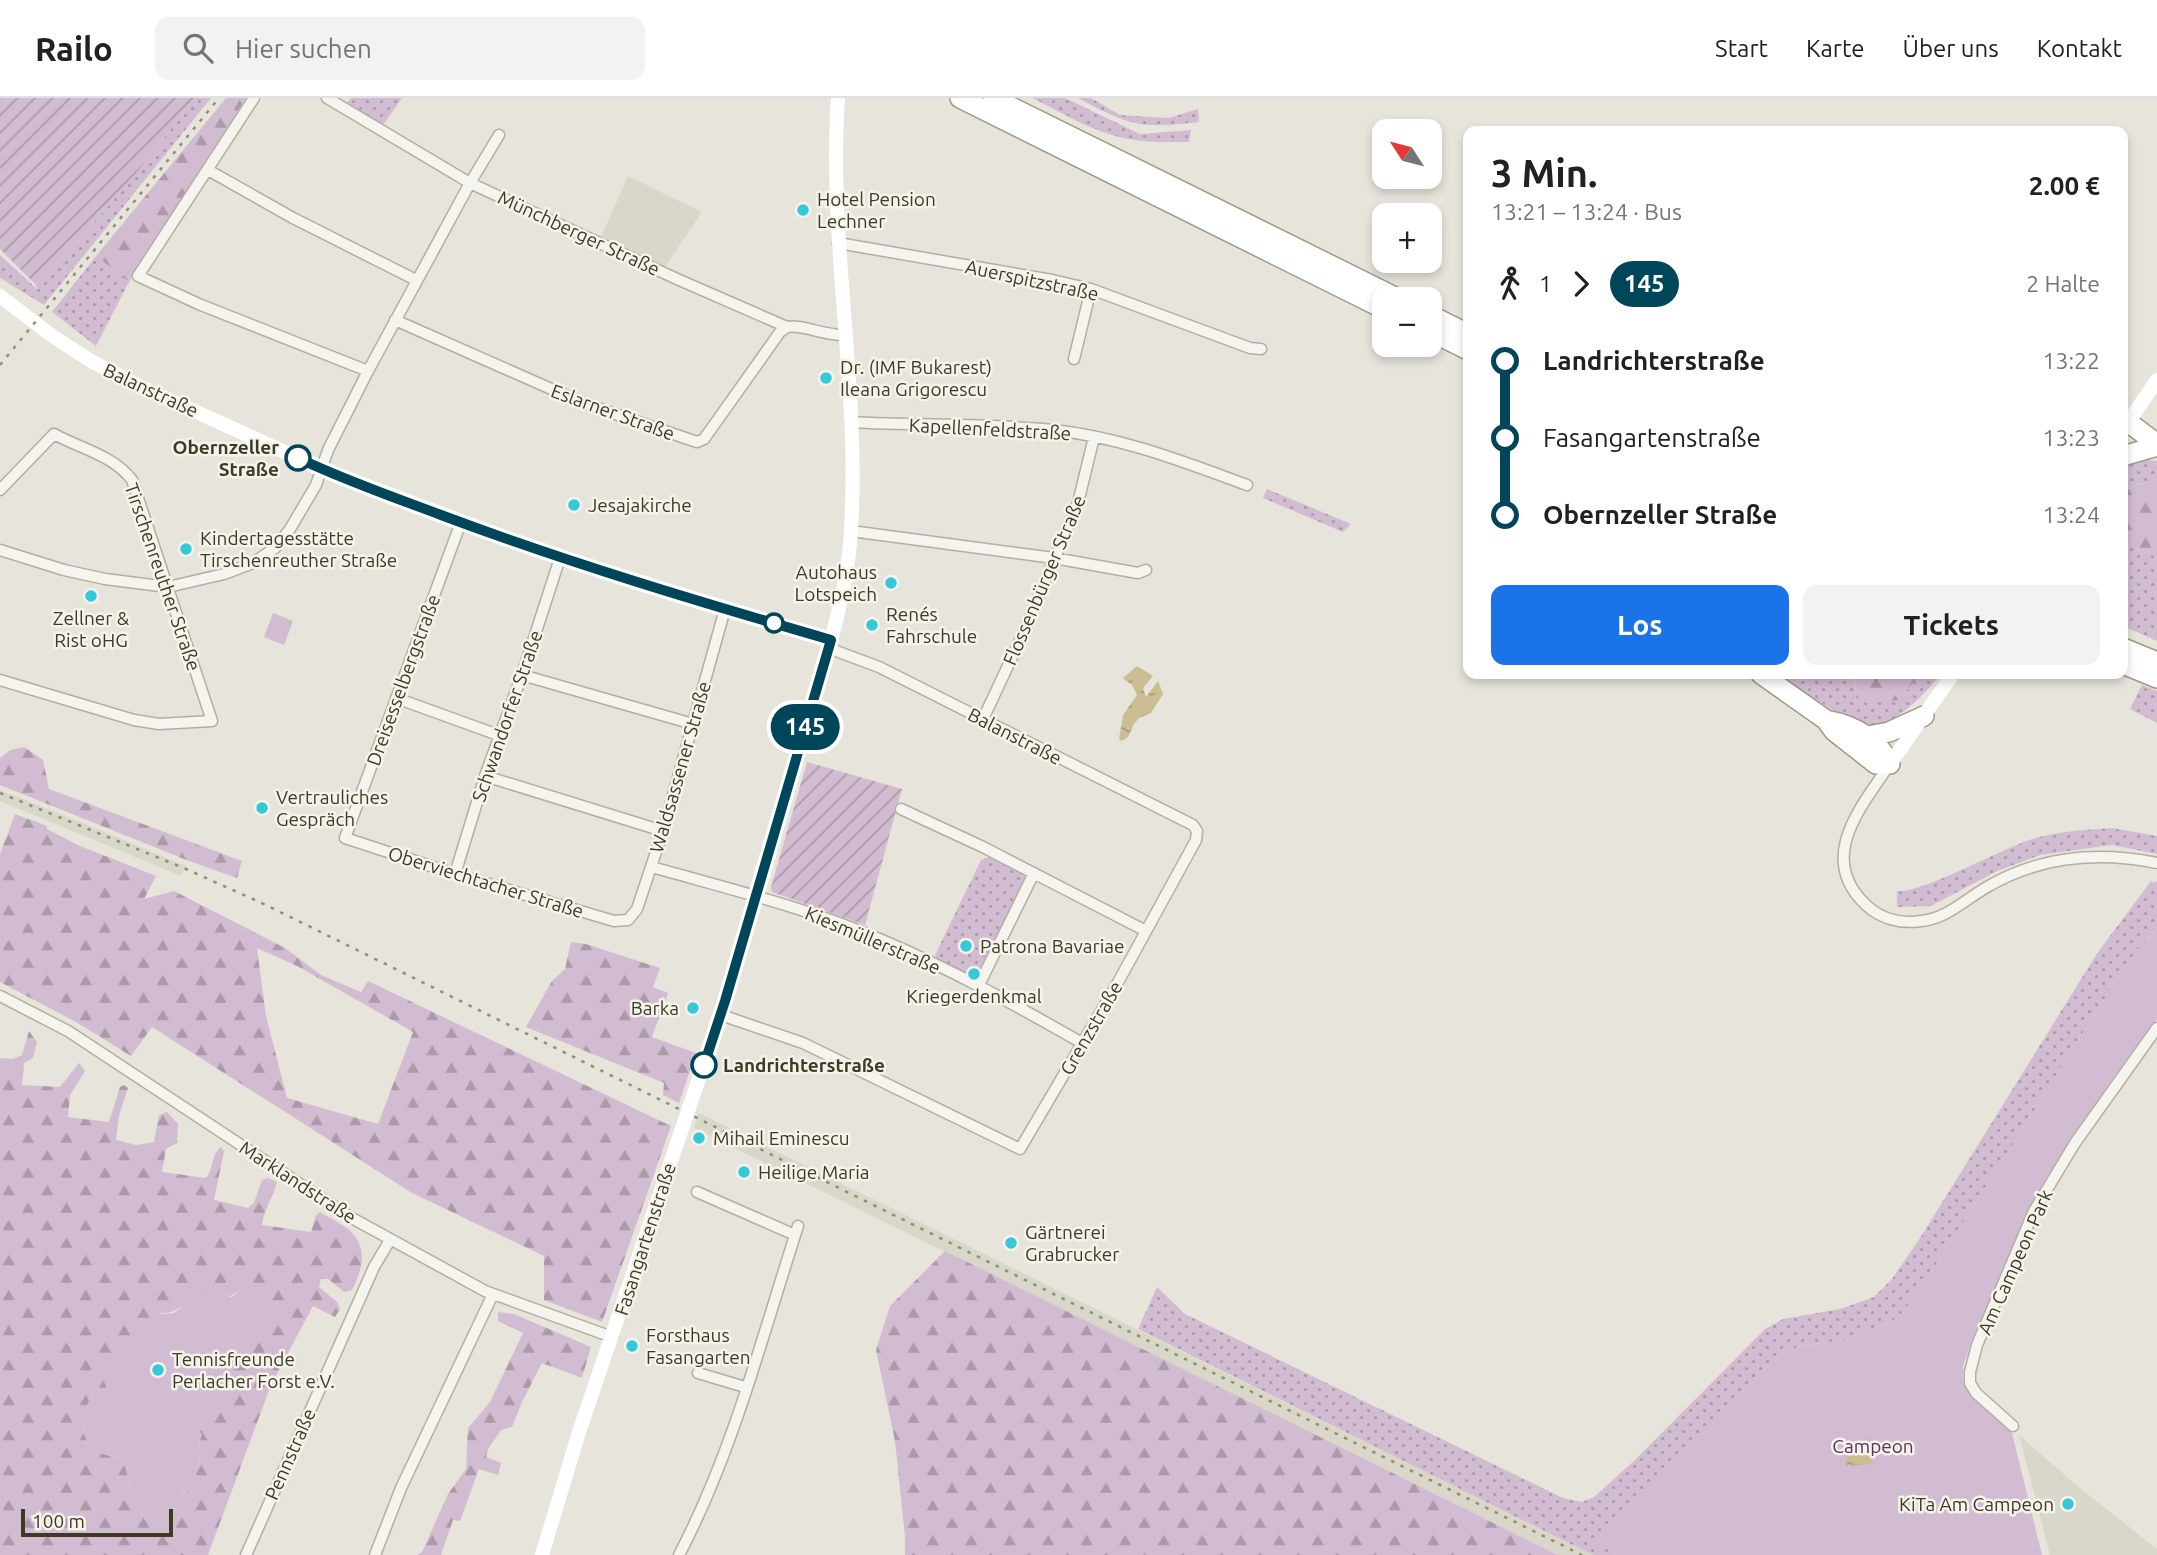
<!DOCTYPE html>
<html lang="de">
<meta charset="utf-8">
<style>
:root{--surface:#fff;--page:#f2f2f2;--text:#202124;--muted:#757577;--line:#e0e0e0;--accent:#1a73e8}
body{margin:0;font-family:Ubuntu,sans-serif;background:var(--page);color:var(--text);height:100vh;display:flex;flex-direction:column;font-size:26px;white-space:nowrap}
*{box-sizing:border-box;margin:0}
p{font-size:23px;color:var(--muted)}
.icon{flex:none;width:38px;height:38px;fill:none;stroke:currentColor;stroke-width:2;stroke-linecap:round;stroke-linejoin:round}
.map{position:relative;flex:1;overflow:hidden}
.side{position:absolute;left:1463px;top:28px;width:665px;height:553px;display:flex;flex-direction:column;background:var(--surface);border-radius:14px;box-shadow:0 4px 10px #0003}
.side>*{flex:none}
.badge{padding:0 14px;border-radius:23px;font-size:24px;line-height:46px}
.needle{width:46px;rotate:306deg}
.controls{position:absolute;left:1372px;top:21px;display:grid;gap:14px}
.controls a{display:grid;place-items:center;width:70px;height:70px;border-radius:14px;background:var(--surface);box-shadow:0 4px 10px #0003;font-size:35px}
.scale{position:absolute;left:21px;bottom:18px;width:152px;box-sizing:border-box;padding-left:7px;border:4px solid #3e3b24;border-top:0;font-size:19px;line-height:24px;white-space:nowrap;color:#3e3b24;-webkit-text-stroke:5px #f5f3eb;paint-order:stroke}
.map>.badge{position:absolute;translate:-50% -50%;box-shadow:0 0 0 4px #fff}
.legs{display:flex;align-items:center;gap:10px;height:77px;padding:0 28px;font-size:23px}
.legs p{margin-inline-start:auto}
.head{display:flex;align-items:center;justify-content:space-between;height:119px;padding:0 28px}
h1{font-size:38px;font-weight:700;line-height:52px}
.action{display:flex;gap:14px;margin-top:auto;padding:14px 28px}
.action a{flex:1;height:80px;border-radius:14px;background:var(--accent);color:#fff;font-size:28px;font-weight:700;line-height:80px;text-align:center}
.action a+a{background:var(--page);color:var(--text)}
ul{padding:0 28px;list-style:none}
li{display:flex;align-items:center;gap:24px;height:77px;font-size:26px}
li i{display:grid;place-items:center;width:10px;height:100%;margin:0 9px;background:currentColor}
li i::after{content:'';width:18px;height:18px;margin:-9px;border:5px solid;border-radius:50%;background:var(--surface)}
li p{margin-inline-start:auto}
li:first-child i{background:linear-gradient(#0000 50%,currentColor 0)}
li:last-child i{background:linear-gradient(currentColor 50%,#0000 0)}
header{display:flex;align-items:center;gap:42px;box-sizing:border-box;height:98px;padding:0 35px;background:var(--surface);border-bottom:2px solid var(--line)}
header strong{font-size:33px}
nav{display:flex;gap:38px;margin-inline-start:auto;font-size:24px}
.search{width:490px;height:63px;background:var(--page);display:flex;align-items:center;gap:18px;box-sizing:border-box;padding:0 24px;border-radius:14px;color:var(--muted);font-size:26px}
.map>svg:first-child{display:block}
.built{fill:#d9d7c9}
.grass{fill:url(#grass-dots)}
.forest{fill:url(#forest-firs);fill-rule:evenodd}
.park{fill:#d2bcd2}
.garden{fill:url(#garden-furrows)}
.water{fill:url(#water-ripples)}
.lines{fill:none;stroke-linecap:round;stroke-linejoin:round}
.street-casing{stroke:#b1afa0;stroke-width:13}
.highway-casing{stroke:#9f9b82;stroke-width:22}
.street{stroke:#f5f4ee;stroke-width:10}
.secondary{stroke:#fff;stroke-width:14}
.highway{stroke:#fff;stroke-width:19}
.rail{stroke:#928e74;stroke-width:2.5;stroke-dasharray:3.5 7;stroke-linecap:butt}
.secondary-bridge{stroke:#fff;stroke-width:14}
.line-1-casing{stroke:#fff;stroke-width:16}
.line-1{stroke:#00465a;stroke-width:10}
.poi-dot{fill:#34c8d8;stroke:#f5f3eb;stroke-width:2.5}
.stop-1-dot{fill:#fff;stroke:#00465a;stroke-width:3.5}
.labels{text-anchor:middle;stroke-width:5;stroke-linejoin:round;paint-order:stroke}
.poi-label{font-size:19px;fill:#3e3b24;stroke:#f5f3eb;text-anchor:start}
.street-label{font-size:19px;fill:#3e3b24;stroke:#f5f3eb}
.stop-label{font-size:19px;font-weight:bold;fill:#3e3b24;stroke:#f5f3eb;text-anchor:end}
.park-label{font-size:19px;fill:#5b3058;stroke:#f5f3eb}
</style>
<header>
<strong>Railo</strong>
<div class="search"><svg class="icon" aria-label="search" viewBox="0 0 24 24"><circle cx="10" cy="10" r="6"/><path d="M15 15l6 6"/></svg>Hier suchen</div>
<nav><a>Start</a><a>Karte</a><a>Über uns</a><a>Kontakt</a></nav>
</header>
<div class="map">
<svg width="2157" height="1457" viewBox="0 0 2157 1457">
<defs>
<pattern id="grass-dots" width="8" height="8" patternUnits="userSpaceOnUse" patternTransform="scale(1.75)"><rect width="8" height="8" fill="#d2bcd2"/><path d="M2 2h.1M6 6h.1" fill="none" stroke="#ac9aaa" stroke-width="1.8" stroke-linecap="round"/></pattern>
<pattern id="forest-firs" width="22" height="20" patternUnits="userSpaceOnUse" patternTransform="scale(1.75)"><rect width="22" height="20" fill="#d2bcd2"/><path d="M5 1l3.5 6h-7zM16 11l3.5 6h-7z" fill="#ac9aaa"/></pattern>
<pattern id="garden-furrows" width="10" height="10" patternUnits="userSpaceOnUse" patternTransform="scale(1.75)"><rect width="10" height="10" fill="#d2bcd2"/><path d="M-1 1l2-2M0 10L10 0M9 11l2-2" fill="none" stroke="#ac9aaa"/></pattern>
<pattern id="water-ripples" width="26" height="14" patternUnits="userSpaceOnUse" patternTransform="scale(1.75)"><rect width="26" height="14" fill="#cbbe93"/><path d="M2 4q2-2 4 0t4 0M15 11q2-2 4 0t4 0" fill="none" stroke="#a69c78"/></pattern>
</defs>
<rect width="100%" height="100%" fill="#e7e5db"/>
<path class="built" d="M628 78 702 114 665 169 601 139Z
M0 692 66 718 186 768 181 778 0 703Z
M699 1015 1581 1451 1595 1457H1558L694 1030Z
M2019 1337 2075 1386 2157 1451V1457H2050Z"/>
<path class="grass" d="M194 0H211L44 207 0 180V157L38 192 35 186C93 129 146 66 194 0Z
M351 0H402L383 27 346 6Z
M1032 0H1065L1140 36 1191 32 1189 44C1169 44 1149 45 1129 41 1094 35 1063 15 1032 0Z
M1078 0H1091L1120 17 1169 20 1198 11 1199 24C1140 31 1130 28 1078 0Z
M96 158 129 184 96 248 52 214Z
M2140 361 2157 363V384L2135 386 2123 396V369Z
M1267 391 1351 426 1343 434 1263 400Z
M2123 445 2157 459V543L2123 528Z
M1778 576H1855L1856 599 1899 602 1920 576H1940C1927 595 1888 636 1861 627 1846 622 1832 611 1818 603 1805 595 1788 587 1778 576Z
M2142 587 2157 593V625L2130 611Z
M2112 730 2157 738V756L2112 747 2040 757 1997 773 1931 808 1897 809V793C1918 797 2004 750 2032 741 2059 733 2085 732 2112 730Z
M991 758 1025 774 1028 781 976 881 938 863 935 857 981 762Z
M2151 783 2154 785 2157 783V830L2136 853 2110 892 1980 1098 1917 1196 1898 1220 1851 1241 1800 1248 1775 1261 1597 1445 1619 1457H1595L1581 1451 1138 1231 1157 1189 1185 1216 1563 1400 1582 1404 1594 1399 1636 1361 1765 1231 1783 1221 1840 1211 1874 1199 1892 1181 1922 1137 2096 857Z"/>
<path class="forest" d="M226 0H246L129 184 96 158Z
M2157 384V459L2123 445V396L2135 386Z
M1855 576H1920L1899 602 1866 605 1856 599Z
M24 649 43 662 49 691 242 763 237 780 189 763 0 687V660L10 652Z
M15 716 47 728V731L80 748 156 778 144 801 174 793 285 850 321 877 361 894 368 883 671 1028 602 1224 544 1202V1158L412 1095 152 929 131 958 76 924 0 884V756ZM257 850 299 869 413 934 378 1026 287 1000 266 918Z
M571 844 586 846 660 870 653 889 668 895 652 939 696 955 679 1005 663 997 664 985 526 929 552 883 565 871Z
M29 933 37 944 33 960 24 965 22 987 60 989 79 965 85 973 70 997 68 1019 109 1024 120 989 124 987 128 990 119 1018 116 1042 136 1047 154 1044 159 1017 167 1014 178 1026 177 1045 166 1051 162 1074 206 1080C214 1071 211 1056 221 1049L224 1053 214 1102 248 1110 254 1105 262 1082 268 1080 277 1084C273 1100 264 1111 262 1127L311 1134 316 1117 320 1114C328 1119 336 1123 344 1128 369 1145 364 1169 352 1192L344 1194 328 1181H321L319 1189 337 1204 340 1211 335 1219 313 1208 271 1287 208 1457H0V960L13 961 22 957ZM246 1186 270 1218 249 1244 232 1254 231 1281 225 1283C221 1308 220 1310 194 1315L191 1327 202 1336C197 1349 201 1347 200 1358 199 1371 193 1384 186 1395L174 1398 170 1409 152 1432 137 1407 123 1362 91 1352C80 1329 81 1324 90 1300L103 1297 107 1290 101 1265 161 1215C176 1215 176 1210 188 1206 216 1197 221 1210 246 1186Z
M945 1153 1558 1457H905V1439L895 1343 876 1252 890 1208Z
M498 1214 514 1216 591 1249 582 1280 542 1265 522 1304 512 1329 501 1332 488 1351 486 1359 501 1365 498 1377 479 1371 460 1423 453 1422 441 1457H417L422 1454 448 1396 466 1371 468 1330 490 1304 523 1235 498 1223Z"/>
<path class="park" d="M273 515 293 523 284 547 264 539Z
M2157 830V921L2118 973 2047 1079 2030 1109 1971 1245 1963 1268V1283L1969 1293 1979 1305 2011 1331 2042 1457H1619L1596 1445 1775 1261 1800 1248 1851 1241 1898 1220 1917 1196 1980 1098 2110 892 2136 853Z
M246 1185 256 1196 266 1201 270 1218 249 1244 232 1254 231 1281 225 1283 223 1312 194 1315 191 1327 202 1336C197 1349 201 1347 200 1358 199 1369 194 1382 191 1392L174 1399 167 1433 162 1436 152 1432 137 1407 123 1362 91 1352C80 1329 81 1323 90 1300L103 1297 107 1290 98 1272 101 1265 152 1217 174 1215 209 1186 222 1197 232 1199Z"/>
<path class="garden" d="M0 0H194C146 66 93 129 35 186L0 151Z
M807 664 902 691 865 827 772 794 771 789Z"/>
<path class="water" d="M1137 568 1153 578 1143 590 1146 599 1158 583 1163 596 1151 615 1139 620 1134 626 1128 639 1122 643 1119 641 1123 617 1137 597 1132 587 1123 580Z
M1868 1340 1872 1366 1847 1368 1844 1353Z"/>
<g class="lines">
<defs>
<path id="street" d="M254 0 138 178 201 207 368 273
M327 0 470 85 677 181 787 229C803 226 824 238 845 237
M208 72 293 120 416 182
M838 145 1052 182 1091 191 1250 250 1261 251
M395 222 583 305 697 344 704 341 780 234 787 229
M1074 261 1091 191
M851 324C918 328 986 325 1053 332 1121 339 1184 364 1247 387
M0 392 54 336C81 351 113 357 132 382L212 623 159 626 134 622 0 582
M461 424 345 740 455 776 614 823 628 822 637 811 663 733 725 511
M851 433 1054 460 1138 475 1146 472
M0 452 64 472 105 481 168 489 224 476 253 465 275 450 290 431 316 387 328 352 368 273 470 85 499 37
M522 577 693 626
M396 600 501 638
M983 621 1022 538 1078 405 1094 339
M1890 666C1861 709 1816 760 1866 807 1881 821 1901 826 1921 823 1946 821 1966 801 1987 789 2040 758 2097 753 2157 765
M485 678 663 733
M901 711 983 749 1146 833
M652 769C729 791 808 810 882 842 951 871 1017 908 1082 945
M455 776 485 678 522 577 560 460
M979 887 1034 775
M0 898 68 933 350 1119 485 1193 612 1239
M721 917 803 945 1020 1051 1116 888 1196 742 1197 733 1193 727 879 569 828 550
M697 1094 795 1137
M698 1275 745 1289
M2013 1328 1976 1295 1970 1285V1274L1977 1247 2034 1113 2075 1045 2157 930
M246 1457 374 1169 390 1142
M375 1457 401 1390 493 1196
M679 1457C733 1354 762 1239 798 1128"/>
<path id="highway" d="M960 0 1384 211
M993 0 1399 201
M1430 217 1468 236
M1430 233 1468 252
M2128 324 2157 346
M2123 358 2157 348
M2123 550 2157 564
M2123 566 2157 580
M1761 576 1826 622 1834 633 1876 666H1890C1877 640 1854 627 1826 622
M1868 638 1889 634 1924 618"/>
</defs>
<use href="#street" class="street-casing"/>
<use href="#highway" class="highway-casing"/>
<use href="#street" class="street"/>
<path class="secondary" d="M0 198 51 237 91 263 137 287 322 371 560 460 684 499 831 542
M2123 332 2157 282
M1890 666 1953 576
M689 1010 725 903 831 542C841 506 849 468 851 432 860 287 828 145 838 0
M542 1457 580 1331 684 1025"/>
<use href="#highway" class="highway"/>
<path class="rail" d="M0 267 219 0
M0 695 186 771 266 807 1582 1457"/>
<path class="secondary-bridge" d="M684 1025 689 1010"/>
</g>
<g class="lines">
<defs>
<path id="line-1" d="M298 360C344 382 393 399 441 417 569 465 700 504 831 542L725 903 704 967"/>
</defs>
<use href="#line-1" class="line-1-casing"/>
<use href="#line-1" class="line-1"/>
</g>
<g class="poi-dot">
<circle cx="803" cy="112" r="7"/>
<circle cx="826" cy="280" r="7"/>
<circle cx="574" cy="407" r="7"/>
<circle cx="186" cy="451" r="7"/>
<circle cx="891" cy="485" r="7"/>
<circle cx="91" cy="498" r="7"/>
<circle cx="872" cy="527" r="7"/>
<circle cx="262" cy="710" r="7"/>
<circle cx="966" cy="848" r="7"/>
<circle cx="974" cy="876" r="7"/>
<circle cx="693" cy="910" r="7"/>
<circle cx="699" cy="1040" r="7"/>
<circle cx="744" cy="1074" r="7"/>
<circle cx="1011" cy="1145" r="7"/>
<circle cx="632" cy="1248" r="7"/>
<circle cx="158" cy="1272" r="7"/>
<circle cx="2068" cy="1406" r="7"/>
</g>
<g class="stop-1-dot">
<circle cx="298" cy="360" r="12"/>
<circle cx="774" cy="525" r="9"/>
<circle cx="704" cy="967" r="12"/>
</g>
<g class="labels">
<g class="poi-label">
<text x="817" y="108">Hotel Pension<tspan x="817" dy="22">Lechner</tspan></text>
<text x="840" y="276">Dr. (IMF Bukarest)<tspan x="840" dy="22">Ileana Grigorescu</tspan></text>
<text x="588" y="414">Jesajakirche</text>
<text x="200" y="447">Kindertagesstätte<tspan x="200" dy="22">Tirschenreuther Straße</tspan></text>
<text x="877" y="481" text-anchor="end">Autohaus<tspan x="877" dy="22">Lotspeich</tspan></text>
<text x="886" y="523">Renés<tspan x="886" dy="22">Fahrschule</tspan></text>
<text x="91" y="527" text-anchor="middle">Zellner &amp;<tspan x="91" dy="22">Rist oHG</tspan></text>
<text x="276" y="706">Vertrauliches<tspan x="276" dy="22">Gespräch</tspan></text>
<text x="980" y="855">Patrona Bavariae</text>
<text x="974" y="905" text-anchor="middle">Kriegerdenkmal</text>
<text x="679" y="917" text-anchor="end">Barka</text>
<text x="713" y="1047">Mihail Eminescu</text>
<text x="758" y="1081">Heilige Maria</text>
<text x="1025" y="1141">Gärtnerei<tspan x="1025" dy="22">Grabrucker</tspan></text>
<text x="646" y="1244">Forsthaus<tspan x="646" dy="22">Fasangarten</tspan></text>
<text x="172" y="1268">Tennisfreunde<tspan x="172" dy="22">Perlacher Forst e.V.</tspan></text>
<text x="2054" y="1413" text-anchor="end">KiTa Am Campeon</text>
</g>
<g class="street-label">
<text transform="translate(579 135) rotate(25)" y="7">Münchberger Straße</text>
<text transform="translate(1032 182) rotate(12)" y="7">Auerspitzstraße</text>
<text transform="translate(151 292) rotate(25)" y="7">Balanstraße</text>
<text transform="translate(613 314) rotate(20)" y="7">Eslarner Straße</text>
<text transform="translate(990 331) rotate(3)" y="7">Kapellenfeldstraße</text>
<text transform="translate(163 479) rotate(71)" y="7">Tirschenreuther Straße</text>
<text transform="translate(1044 482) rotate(-67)" y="7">Flossenbürger Straße</text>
<text transform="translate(403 582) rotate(-70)" y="7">Dreisesselbergstraße</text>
<text transform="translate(507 618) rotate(-71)" y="7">Schwandorfer Straße</text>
<text transform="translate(1015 638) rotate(27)" y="7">Balanstraße</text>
<text transform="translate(680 669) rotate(-74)" y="7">Waldsassener Straße</text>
<text transform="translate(486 784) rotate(17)" y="7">Oberviechtacher Straße</text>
<text transform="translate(873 842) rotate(23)" y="7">Kiesmüllerstraße</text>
<text transform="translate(1091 930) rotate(-60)" y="7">Grenzstraße</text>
<text transform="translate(298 1084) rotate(33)" y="7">Marklandstraße</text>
<text transform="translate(645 1141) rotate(-72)" y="7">Fasangartenstraße</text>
<text transform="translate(2015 1164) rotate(-66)" y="7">Am Campeon Park</text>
<text transform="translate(290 1356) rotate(-66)" y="7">Pennstraße</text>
</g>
<g class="stop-label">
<text x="279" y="356">Obernzeller<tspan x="279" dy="22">Straße</tspan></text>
<text x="723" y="974" text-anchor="start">Landrichterstraße</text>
</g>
<g class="park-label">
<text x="1873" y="1355">Campeon</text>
</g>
</g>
</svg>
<div class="controls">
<a><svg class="needle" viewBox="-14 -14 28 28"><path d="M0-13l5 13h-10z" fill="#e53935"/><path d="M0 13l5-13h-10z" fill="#757577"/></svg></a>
<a>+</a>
<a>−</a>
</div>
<div class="scale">100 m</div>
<b class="badge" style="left:805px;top:629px;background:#00465a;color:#fff">145</b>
<section class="side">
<div class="head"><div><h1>3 Min.</h1><p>13:21 – 13:24 · Bus</p></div><b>2.00 €</b></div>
<div class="legs"><svg class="icon" aria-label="walk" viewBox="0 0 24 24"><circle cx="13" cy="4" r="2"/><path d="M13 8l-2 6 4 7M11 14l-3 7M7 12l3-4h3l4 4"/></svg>1<svg class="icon" aria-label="forward" viewBox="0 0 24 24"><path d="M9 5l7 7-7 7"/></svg><b class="badge" style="background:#00465a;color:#fff">145</b><p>2 Halte</p></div>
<ul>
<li><i style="color:#00465a"></i><b>Landrichterstraße</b><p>13:22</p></li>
<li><i style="color:#00465a"></i><span>Fasangartenstraße</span><p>13:23</p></li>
<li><i style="color:#00465a"></i><b>Obernzeller Straße</b><p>13:24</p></li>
</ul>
<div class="action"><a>Los</a><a>Tickets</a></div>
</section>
</div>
